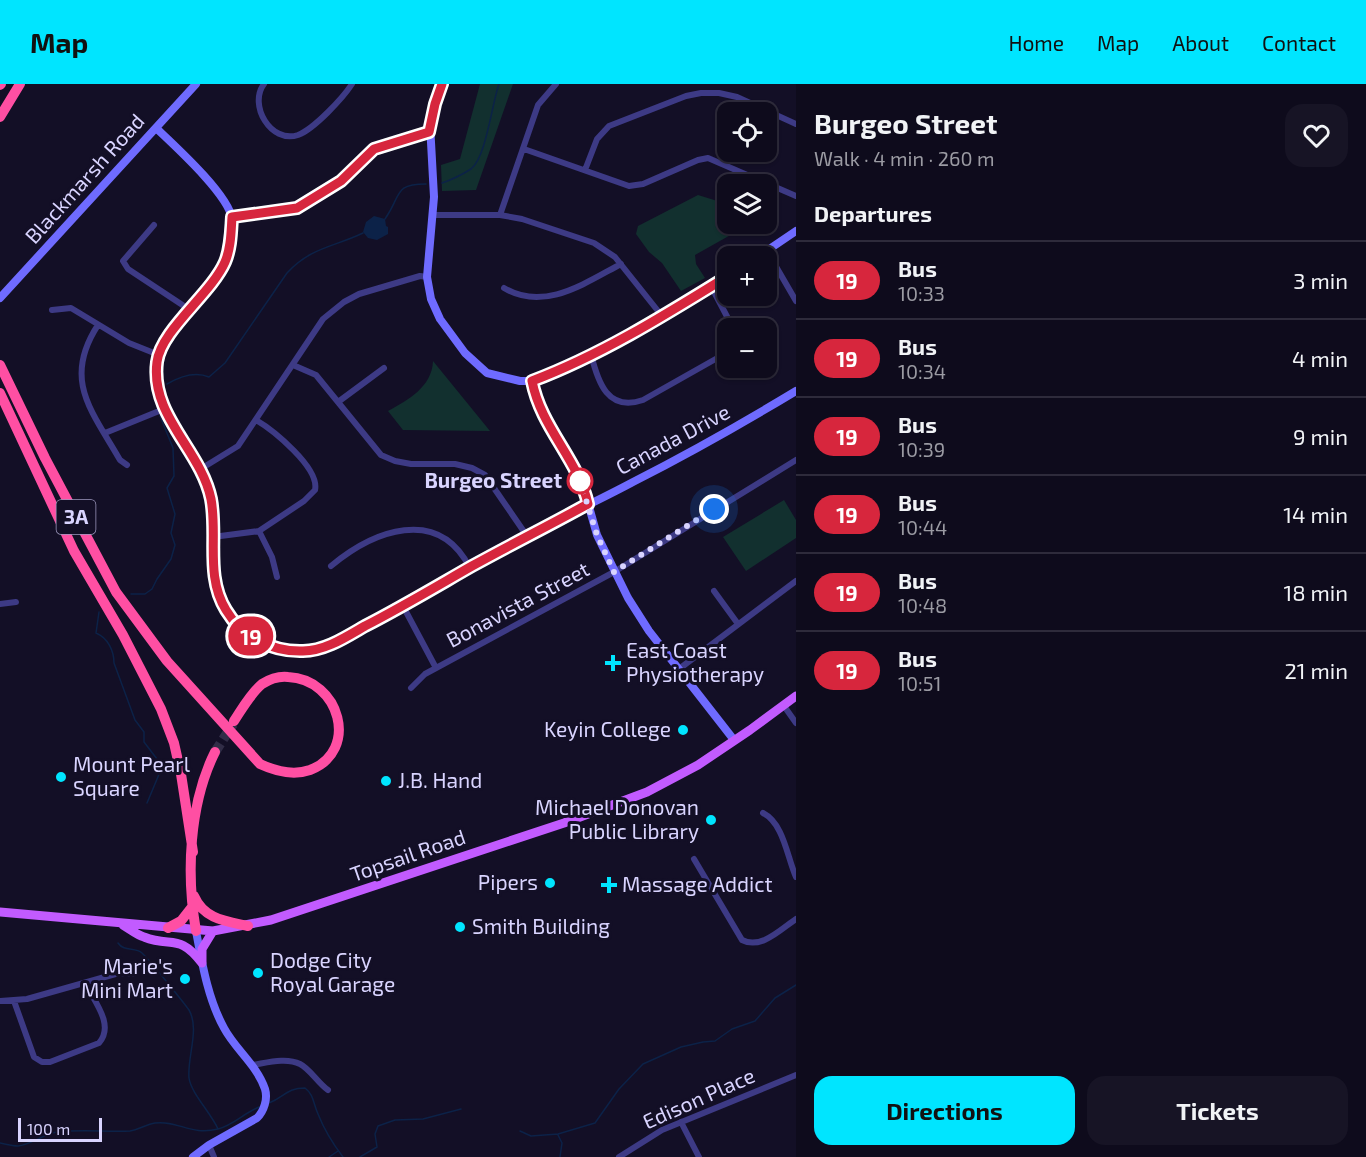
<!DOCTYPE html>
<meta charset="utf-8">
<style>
:root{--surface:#0e0b1c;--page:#171425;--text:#f1f3f6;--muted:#9b9ba3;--line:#2e2b3b;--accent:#00e5ff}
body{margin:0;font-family:"Exo 2",sans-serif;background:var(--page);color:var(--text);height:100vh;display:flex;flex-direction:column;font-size:22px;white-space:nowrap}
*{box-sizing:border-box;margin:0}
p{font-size:20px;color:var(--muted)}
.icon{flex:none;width:33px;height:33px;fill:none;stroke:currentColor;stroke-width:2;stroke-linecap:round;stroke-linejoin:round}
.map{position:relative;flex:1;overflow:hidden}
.side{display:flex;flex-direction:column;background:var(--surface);width:570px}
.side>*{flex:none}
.badge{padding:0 12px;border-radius:20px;font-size:21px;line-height:39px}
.buttons{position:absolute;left:717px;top:18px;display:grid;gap:12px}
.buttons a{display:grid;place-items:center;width:60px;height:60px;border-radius:12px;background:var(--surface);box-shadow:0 2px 4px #0004,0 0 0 2px var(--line);font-size:30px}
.scale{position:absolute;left:18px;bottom:15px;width:84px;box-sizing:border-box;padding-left:6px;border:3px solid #d9d4ff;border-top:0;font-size:16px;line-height:21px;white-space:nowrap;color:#d9d4ff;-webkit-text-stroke:4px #130f26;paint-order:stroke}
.you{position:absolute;width:30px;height:30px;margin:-15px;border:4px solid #fff;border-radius:50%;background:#1a73e8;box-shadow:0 0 0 9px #1a73e833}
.map>.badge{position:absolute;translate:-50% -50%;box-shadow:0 0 0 3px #fff}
h2{padding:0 18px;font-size:22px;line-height:54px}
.round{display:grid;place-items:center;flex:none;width:63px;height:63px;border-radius:18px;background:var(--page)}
.headline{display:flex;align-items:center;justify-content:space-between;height:102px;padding:0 18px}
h1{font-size:28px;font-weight:700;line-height:45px}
.button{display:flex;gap:12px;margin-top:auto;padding:12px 18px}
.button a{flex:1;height:69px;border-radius:18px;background:var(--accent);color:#111;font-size:24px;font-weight:700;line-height:69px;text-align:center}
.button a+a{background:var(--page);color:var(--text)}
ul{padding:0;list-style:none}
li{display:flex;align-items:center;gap:18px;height:78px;padding:0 18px;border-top:2px solid var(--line)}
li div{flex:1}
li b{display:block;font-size:22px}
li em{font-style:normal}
li .badge{min-width:66px;font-weight:700;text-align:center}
header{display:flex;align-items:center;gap:36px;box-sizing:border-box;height:84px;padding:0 30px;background:var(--accent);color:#111}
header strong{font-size:28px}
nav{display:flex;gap:33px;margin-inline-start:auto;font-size:21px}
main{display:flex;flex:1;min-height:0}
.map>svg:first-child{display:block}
.green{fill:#12302f}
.water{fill:#0c2248}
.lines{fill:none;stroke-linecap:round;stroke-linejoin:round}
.stream{stroke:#0c2248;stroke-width:1.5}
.highway-tunnel{stroke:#312d47;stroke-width:10;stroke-dasharray:10 5;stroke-linecap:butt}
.street{stroke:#3d3a85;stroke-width:6}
.secondary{stroke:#6f6bff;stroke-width:8}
.primary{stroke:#c25bff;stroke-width:9}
.highway{stroke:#ff4fa3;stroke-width:10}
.line-casing{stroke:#fff;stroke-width:14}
.line{stroke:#d7263d;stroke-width:9}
.walk{stroke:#d9d4ff;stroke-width:6;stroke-dasharray:0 10.8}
.stop-dot{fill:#fff;stroke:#d7263d;stroke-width:3}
.poi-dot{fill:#00e5ff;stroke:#130f26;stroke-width:2}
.labels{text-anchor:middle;stroke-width:6;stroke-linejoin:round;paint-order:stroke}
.shield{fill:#130f26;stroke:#9e99be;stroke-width:1.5}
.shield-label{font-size:20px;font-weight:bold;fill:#d9d4ff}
.street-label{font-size:21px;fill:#d9d4ff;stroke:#130f26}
.stop-label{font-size:21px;font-weight:bold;fill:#d9d4ff;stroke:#130f26;text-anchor:end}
.poi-label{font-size:21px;fill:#d9d4ff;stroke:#130f26;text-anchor:start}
</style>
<header>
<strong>Map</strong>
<nav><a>Home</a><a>Map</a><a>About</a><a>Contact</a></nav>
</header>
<main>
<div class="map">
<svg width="796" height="1073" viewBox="0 0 796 1073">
<rect width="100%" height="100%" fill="#130f26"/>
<path class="green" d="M480 0H513L476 106 442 107 441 81 460 75Z
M698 111 727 120 728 140H750L695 171 696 180 705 194 681 207 662 179 649 168 636 150 638 142Z
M433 277 490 347 403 346 388 327C408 316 432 303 433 277Z
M784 416 796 436V454L746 487 723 453Z"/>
<path class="water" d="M374 132 385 135 386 142 388 143V150L377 156 368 154 363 148 366 138Z"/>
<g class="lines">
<path class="stream" d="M442 99C451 96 463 90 471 85 486 74 492 19 499 0
M385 135C402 111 393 100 426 100
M167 300C179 293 195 287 209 293L225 279 287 189C311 163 334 163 363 149
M131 510H145L152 505 157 495 171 475 175 461 171 449 175 430 167 404 174 392 173 364 160 332
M99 528 96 549C108 554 114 567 114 579L135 636 144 648V658L157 675V683L160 688 147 719
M118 859C124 868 135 863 142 869 148 874 184 919 189 926 200 945 187 973 189 994 191 1009 211 1029 218 1045
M269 1019C285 1013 286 1004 305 1004 314 1011 313 1019 318 1030 324 1045 333 1060 343 1073
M520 1047 531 1052 558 1050 595 1039 619 1005 643 980 681 963 703 958 715 957 732 945 755 937 775 914 796 901
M558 1051 562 1059 560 1073
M0 1059C5 1060 13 1062 18 1062 30 1061 44 1050 57 1048 81 1045 105 1048 130 1047 138 1046 147 1040 155 1039 178 1036 191 1052 218 1045 234 1041 246 1027 262 1022
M329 1073 338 1067
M360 1073 377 1063 375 1050 378 1042 395 1036 423 1035 461 1025"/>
<path class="highway-tunnel" d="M215 668 233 640"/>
<path class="street" d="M264 0C248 21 271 60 298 51 314 45 343 14 352 0
M524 65 629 102 643 100 698 76 708 74 796 112
M585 86 597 55 609 42 686 12 701 9H719L737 13 796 40
M432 131H500L522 135 594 159 615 173 662 232
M500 131 538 21 556 0
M233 133 297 124 341 97 374 65 429 48
M154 141 123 177 128 185 190 226
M767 167 796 217
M711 202 733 244
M504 204C544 228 585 199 621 180
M52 226 71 224 129 259 159 271
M98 241C62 296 92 327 120 376L127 381
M591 270C598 299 608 328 643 316L728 268
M293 281 316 291 381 371 395 377 411 380H455L472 384 485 391 527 452
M338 318 384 284
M105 349 164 325
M199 386 238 362 323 235 344 218 359 210 420 192 427 193
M259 447 272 473 277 493
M213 453 259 447 304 417 315 406C320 384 273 346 256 336
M331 482C373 447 438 421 470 484
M714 507 738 540
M0 520 16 518
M403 522 436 584
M679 585 796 497
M411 604 425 590 614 488 796 376
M784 622 796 639
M763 729C784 740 787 773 796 793
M694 775 742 856C761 866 781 845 796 835
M0 917 27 915 119 889 133 890
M14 917 34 973 42 978H50L99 959C115 941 94 917 85 899
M252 981C266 979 286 973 300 980 310 985 318 999 328 1006
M681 1038 699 1073
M209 1061 214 1073
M619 1073 662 1046 796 991"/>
<path class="secondary" d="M442 0 430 40 434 113 427 193 431 215 440 235 465 269 487 289 520 297H532L551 289 581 276 662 232 728 192
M156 44C175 62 229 111 232 135 237 169 214 197 195 221 182 237 162 255 157 275 144 330 204 368 211 419 218 474 202 532 266 561 282 568 302 569 319 564 340 558 359 546 378 536 425 511 469 484 515 458 553 437 594 419 633 398 688 370 743 339 796 307
M759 172 796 147
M0 214 196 0
M532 297 547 340 569 373 586 412 597 451 628 514 649 547 734 656
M193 1073 209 1061 257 1034C264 1027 268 1015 265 1005 257 981 235 965 224 944 208 915 202 879 196 847"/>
<path class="primary" d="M0 828 213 847 271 836 564 739 647 708 698 681 750 646 796 612
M123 841C130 845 137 851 144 853 172 864 179 849 202 879
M202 879V865L213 847"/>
<path class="highway" d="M0 1 1 0
M0 33 20 0
M0 281 45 374 116 508 167 577 260 680C275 687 293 692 310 686 360 667 340 595 288 593 279 592 270 595 262 600 250 610 242 625 234 637
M0 309 74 467 123 551 161 625 174 659 181 690 193 768
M194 812C204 835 225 837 248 842
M168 844 181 837 192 823
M196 847C186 790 189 720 215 668"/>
</g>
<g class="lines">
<defs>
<path id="line" d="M442 0 435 20 429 48 374 65 341 97 297 124 232 133C231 148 231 164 225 178 211 210 161 246 157 278 150 332 201 366 211 415 218 452 205 492 226 526 242 553 272 568 303 567 325 567 346 553 365 542 402 523 437 502 472 482 510 461 550 441 588 420 578 375 541 344 532 297 601 271 665 231 728 192"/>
</defs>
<use href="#line" class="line-casing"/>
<use href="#line" class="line"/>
<path class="walk" d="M580 397 597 451 614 488 714 425"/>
</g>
<circle class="stop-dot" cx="580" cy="397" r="12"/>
<g class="poi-dot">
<path d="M610 570h6v6h6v6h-6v6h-6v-6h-6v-6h6z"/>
<circle cx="683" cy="646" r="6"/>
<circle cx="61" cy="693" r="6"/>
<circle cx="386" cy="697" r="6"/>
<circle cx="711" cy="736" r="6"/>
<circle cx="550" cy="799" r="6"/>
<path d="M606 792h6v6h6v6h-6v6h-6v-6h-6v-6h6z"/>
<circle cx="460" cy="843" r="6"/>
<circle cx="258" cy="889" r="6"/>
<circle cx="185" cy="895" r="6"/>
</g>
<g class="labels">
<rect class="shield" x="56.5" y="416" width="39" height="34" rx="4.5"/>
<g class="shield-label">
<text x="76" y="440">3A</text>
</g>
<g class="street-label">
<text transform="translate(85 95) rotate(-48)" y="7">Blackmarsh Road</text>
<text transform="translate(673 356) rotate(-28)" y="7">Canada Drive</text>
<text transform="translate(518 521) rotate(-28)" y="7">Bonavista Street</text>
<text transform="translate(408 772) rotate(-19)" y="7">Topsail Road</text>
<text transform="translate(699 1015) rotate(-24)" y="7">Edison Place</text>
</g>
<g class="stop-label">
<text x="562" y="404">Burgeo Street</text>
</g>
<g class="poi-label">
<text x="626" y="574">East Coast<tspan x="626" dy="24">Physiotherapy</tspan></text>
<text x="671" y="653" text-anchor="end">Keyin College</text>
<text x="73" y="688">Mount Pearl<tspan x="73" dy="24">Square</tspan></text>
<text x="398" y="704">J.B. Hand</text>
<text x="699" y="731" text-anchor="end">Michael Donovan<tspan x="699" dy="24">Public Library</tspan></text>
<text x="538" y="806" text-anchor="end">Pipers</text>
<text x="622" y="808">Massage Addict</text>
<text x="472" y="850">Smith Building</text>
<text x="270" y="884">Dodge City<tspan x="270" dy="24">Royal Garage</tspan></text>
<text x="173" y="890" text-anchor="end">Marie's<tspan x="173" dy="24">Mini Mart</tspan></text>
</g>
</g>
</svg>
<div class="buttons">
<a><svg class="icon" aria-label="locate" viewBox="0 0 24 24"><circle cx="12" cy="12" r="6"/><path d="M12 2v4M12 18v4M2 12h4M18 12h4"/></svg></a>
<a><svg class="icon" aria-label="layers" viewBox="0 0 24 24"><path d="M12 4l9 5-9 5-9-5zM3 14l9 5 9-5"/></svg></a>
<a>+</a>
<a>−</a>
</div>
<div class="scale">100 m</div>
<div class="you" style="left:714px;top:425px"></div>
<b class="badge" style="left:251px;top:552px;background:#d7263d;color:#fff">19</b>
</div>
<section class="side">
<div class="headline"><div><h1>Burgeo Street</h1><p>Walk · 4 min · 260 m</p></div><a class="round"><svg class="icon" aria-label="heart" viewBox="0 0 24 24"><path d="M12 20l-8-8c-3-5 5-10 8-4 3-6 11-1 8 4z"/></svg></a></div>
<h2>Departures</h2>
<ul>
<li><span class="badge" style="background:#d7263d;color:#fff">19</span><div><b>Bus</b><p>10:33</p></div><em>3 min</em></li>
<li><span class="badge" style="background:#d7263d;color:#fff">19</span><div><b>Bus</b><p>10:34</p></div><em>4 min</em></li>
<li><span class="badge" style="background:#d7263d;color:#fff">19</span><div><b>Bus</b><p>10:39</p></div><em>9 min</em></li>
<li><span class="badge" style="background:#d7263d;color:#fff">19</span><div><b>Bus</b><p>10:44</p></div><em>14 min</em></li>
<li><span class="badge" style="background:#d7263d;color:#fff">19</span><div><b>Bus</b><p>10:48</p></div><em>18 min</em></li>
<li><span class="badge" style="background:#d7263d;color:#fff">19</span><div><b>Bus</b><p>10:51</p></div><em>21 min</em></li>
</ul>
<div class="button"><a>Directions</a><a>Tickets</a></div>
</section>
</main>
